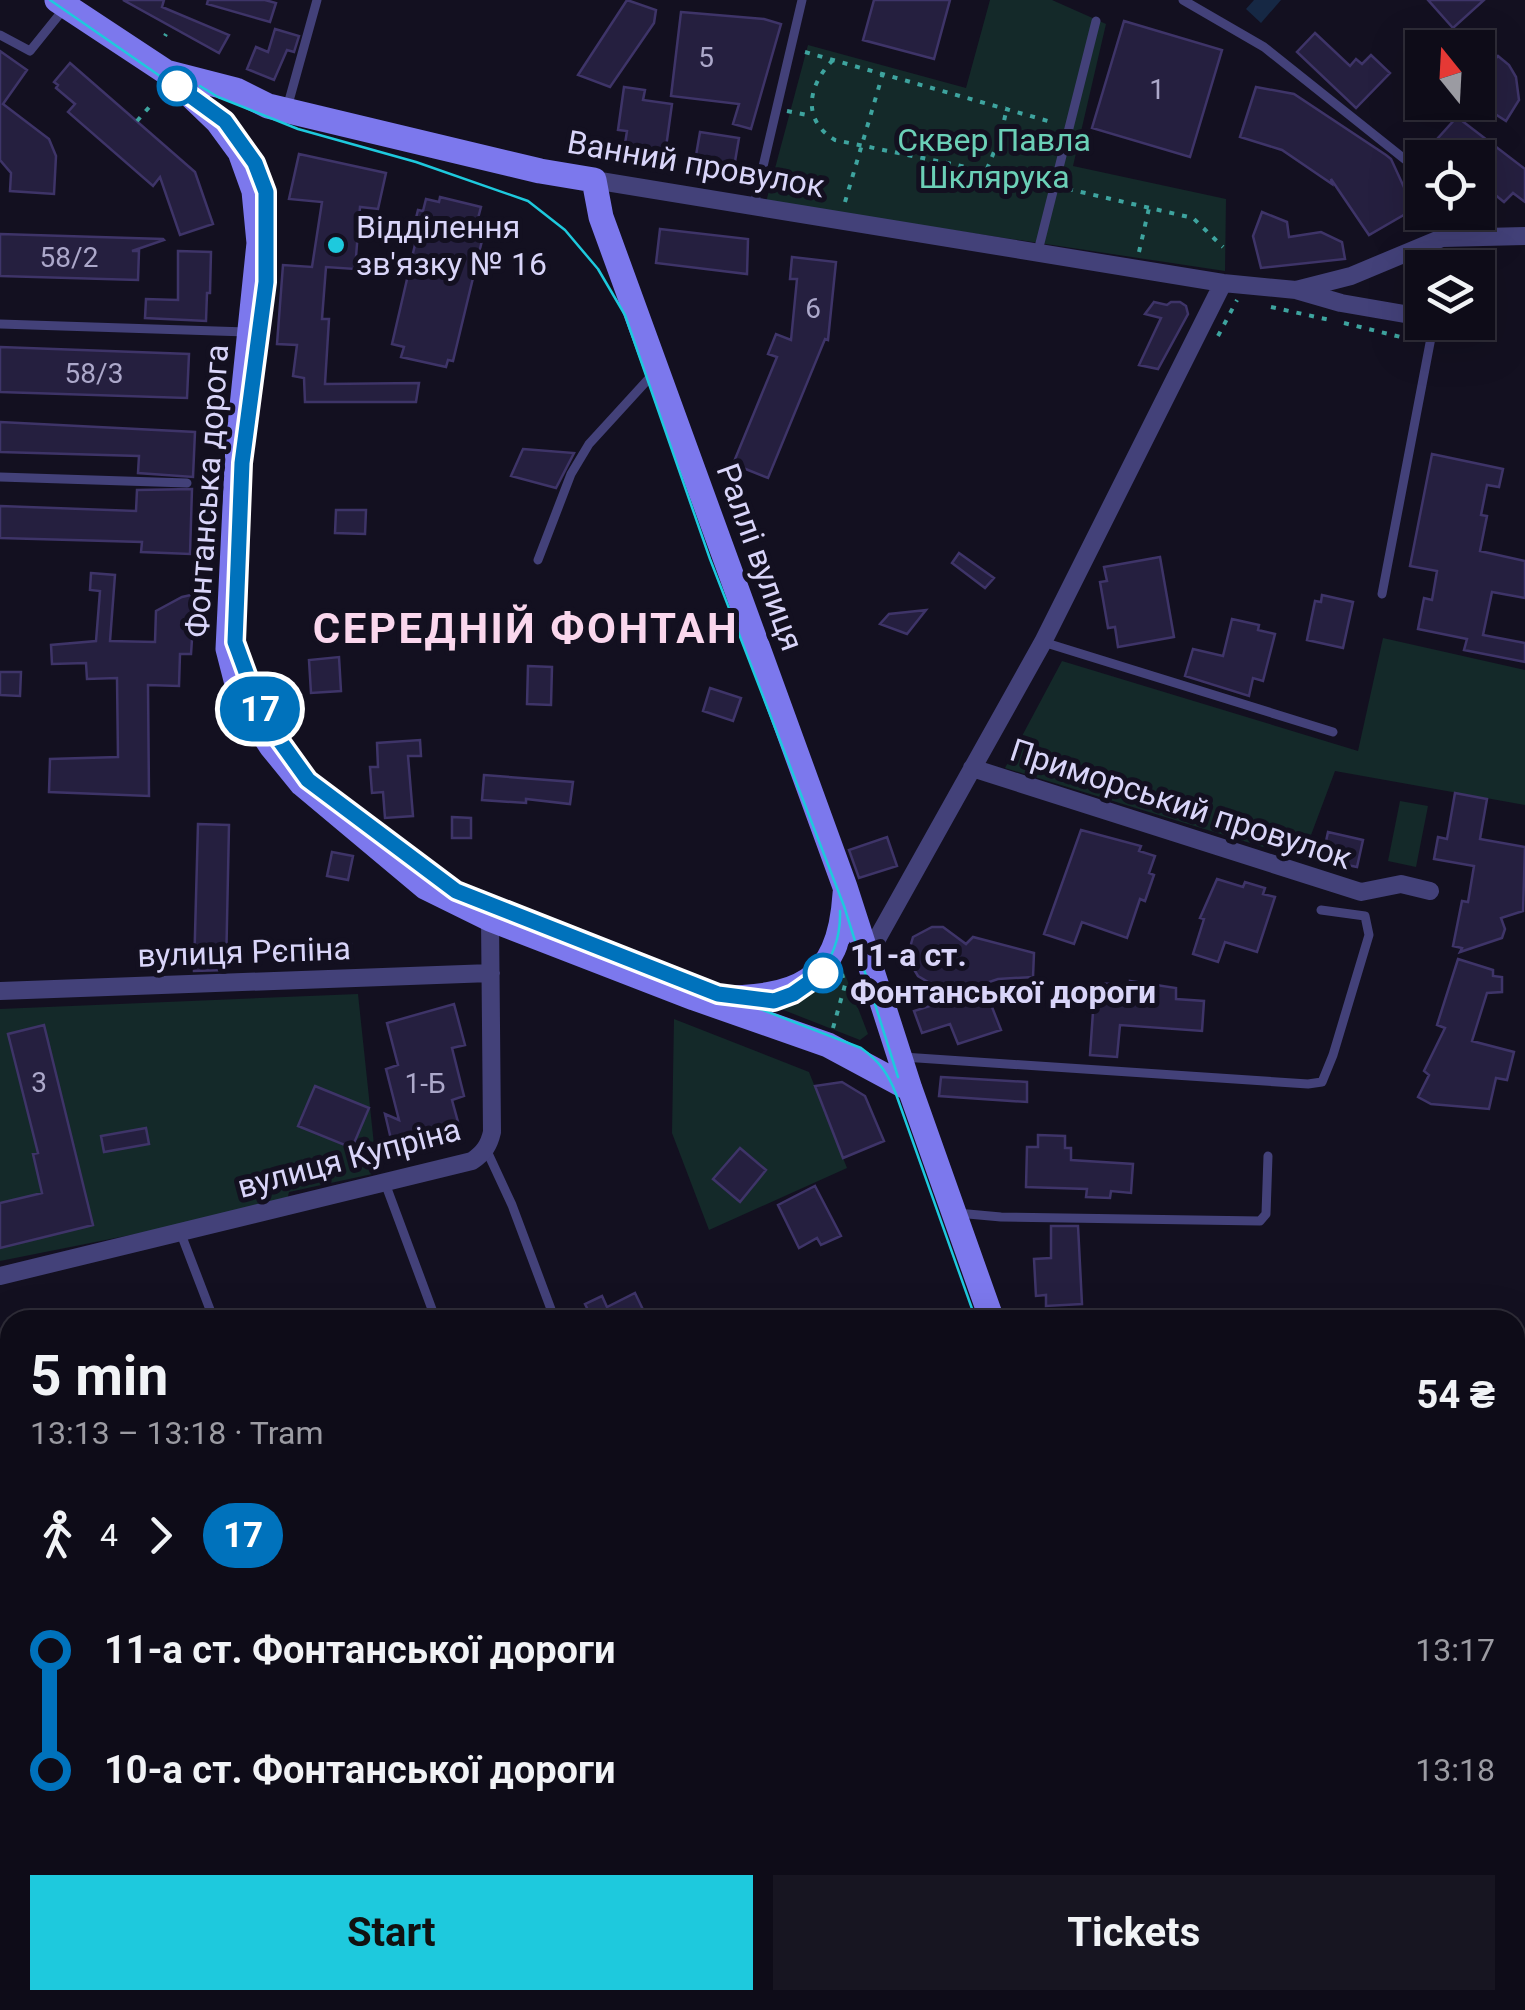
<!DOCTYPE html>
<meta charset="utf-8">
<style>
:root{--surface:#0e0c18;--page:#171521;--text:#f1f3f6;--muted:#9b9ba2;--line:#2e2c37;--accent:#1ec9dd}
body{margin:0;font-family:Roboto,sans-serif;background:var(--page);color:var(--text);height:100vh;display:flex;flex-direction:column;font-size:38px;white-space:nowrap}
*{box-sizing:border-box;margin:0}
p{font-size:32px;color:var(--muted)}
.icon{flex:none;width:55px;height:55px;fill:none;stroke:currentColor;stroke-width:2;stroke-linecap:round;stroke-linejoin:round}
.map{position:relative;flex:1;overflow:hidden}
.side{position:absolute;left:0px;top:1310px;width:1525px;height:700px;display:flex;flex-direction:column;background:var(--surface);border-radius:30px 30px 0 0;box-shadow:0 10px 40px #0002,0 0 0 2px var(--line)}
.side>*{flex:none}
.badge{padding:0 20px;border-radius:32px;font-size:35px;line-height:65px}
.needle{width:65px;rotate:342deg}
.tools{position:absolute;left:1405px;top:30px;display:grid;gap:20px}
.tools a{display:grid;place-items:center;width:90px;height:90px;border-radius:0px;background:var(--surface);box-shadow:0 10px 40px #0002,0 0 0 2px var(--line);font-size:50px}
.map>.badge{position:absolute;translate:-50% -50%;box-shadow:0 0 0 5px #fff}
.legs{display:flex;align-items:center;gap:15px;height:110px;padding:0 30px;font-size:32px}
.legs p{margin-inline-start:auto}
.overview{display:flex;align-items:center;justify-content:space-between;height:170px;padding:0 30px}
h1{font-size:55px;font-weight:700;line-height:75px}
.primary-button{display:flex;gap:20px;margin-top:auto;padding:20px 30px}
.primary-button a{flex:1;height:115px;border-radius:0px;background:var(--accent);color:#111;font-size:40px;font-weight:700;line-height:115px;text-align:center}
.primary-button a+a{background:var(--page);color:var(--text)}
ul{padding:0 30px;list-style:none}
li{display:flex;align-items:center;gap:35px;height:120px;font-size:38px}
li i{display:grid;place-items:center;width:15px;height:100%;margin:0 12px;background:currentColor}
li i::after{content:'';width:25px;height:25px;margin:-12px;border:8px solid;border-radius:50%;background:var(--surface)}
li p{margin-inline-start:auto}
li:first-child i{background:linear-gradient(#0000 50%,currentColor 0)}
li:last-child i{background:linear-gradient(currentColor 50%,#0000 0)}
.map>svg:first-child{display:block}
.green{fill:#142929}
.water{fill:#162844}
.building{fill:#251f3f;stroke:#3e3468;stroke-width:2.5}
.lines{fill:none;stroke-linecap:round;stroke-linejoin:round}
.path{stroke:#3ea49f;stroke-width:4;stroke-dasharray:5 8;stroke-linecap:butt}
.service{stroke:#434179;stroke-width:9}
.minor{stroke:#434179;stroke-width:18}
.tertiary{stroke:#434179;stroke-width:22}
.secondary{stroke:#7c78ed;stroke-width:25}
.tram{stroke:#1ec9dd;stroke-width:2.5}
.line-1-casing{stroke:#fff;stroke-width:22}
.line-1{stroke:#0072bc;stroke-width:15}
.stop-1-dot{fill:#fff;stroke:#0072bc;stroke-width:5}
.poi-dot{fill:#1ec9dd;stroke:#131020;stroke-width:4}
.labels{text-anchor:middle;stroke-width:10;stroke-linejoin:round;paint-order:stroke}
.number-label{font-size:28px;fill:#aca8ca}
.park-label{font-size:32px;fill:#6bd0b7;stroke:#131020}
.street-label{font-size:32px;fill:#d9d5f9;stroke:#131020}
.poi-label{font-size:32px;fill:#d9d5f9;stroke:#131020;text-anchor:start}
.stop-label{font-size:32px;font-weight:bold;fill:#d9d5f9;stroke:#131020;text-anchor:start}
.district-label{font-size:42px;font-weight:bold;letter-spacing:2.5px;fill:#fad7ed;stroke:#131020}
</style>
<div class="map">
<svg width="1525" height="2010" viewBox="0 0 1525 2010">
<rect width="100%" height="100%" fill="#131020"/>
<path class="green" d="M990 0H1052L1106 24 1073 166 1226 199 1225 271 766 202 808 45 966 88Z
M1383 638 1525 670V805L1335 771 1302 859 1005 768 1062 661 1358 751Z
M1400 801 1428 806 1416 867 1388 861Z
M841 964 868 1034 860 1040 781 1009 816 990Z
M358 994 377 1173 289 1192 286 1204 0 1261V1009Z
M674 1019 809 1072 847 1168 709 1230 672 1133Z
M1525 1667V2010H1428L1431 2000H1515V1702Z
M104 2000H426L405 2010H109Z"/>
<path class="water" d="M1254 0H1281L1261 23 1246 9Z"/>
<path class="building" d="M123 0H164L162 7 229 35 219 53Z
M208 0H265L276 3 270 22 207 4Z
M627 0 656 10 654 23 610 87 578 75Z
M874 0H950L934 59 863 40Z
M1428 0H1484L1453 28Z
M681 12 764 19 781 24 751 129 733 124 739 104 671 96Z
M1124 21 1222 50 1190 157 1092 128Z
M275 29 299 36 294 52 287 50 274 80 247 69 256 47 268 52Z
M1315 33 1350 66 1356 59 1362 64 1371 55 1390 73 1356 108 1297 52Z
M0 51 27 70 3 104 49 139 56 156 54 194 10 191 11 173 0 160Z
M1478 54 1495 59 1498 56 1509 65 1516 77 1519 100 1506 121 1478 103Z
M70 63 195 172 213 224 180 235 160 177 153 186 68 112 75 104 56 88 58 85 54 82Z
M624 87 645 90 643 100 672 104 663 169 622 163 627 131 618 130Z
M1256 87 1294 94 1386 155 1391 159 1414 209 1369 235 1331 179 1332 184 1282 150 1240 137Z
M1457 117 1525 169V202L1513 193 1504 202 1478 181V158H1420Z
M700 132 739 138 732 179 693 173Z
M299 154 386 173 378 209 360 207 355 269 326 267 322 319H329L325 384 419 383 416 402H305L304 378 293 376 297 345 277 344 283 265 312 267 322 202 289 199Z
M440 197 481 207 477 222 486 224 453 361 448 360 446 367 401 357 404 347 392 344 417 236 412 234 418 210 423 211 426 199 439 202Z
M1262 212 1287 222 1289 237 1321 232 1342 242 1345 259 1261 268 1253 236Z
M660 229 748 239 747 274 656 263Z
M0 234 163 239 164 240 132 251H139L138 280 0 276Z
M178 251 211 252 210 293H207L206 321 145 318 146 299 178 300Z
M792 257 836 262 828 340 825 339 768 478 733 464 777 357 768 354 776 334 791 340 797 279H790Z
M1154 302 1167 305 1171 302H1180L1186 306 1188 314 1158 369 1139 365 1161 318 1145 314Z
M0 347 189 354 187 398 0 392Z
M0 422 195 432 193 477 138 473 139 456 0 452Z
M523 449 574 453 556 488 511 476Z
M1432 454 1503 469 1499 487 1487 485 1481 515 1487 516 1480 551 1525 561V598L1492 592 1483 635 1525 643V662L1464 650 1467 639 1418 629 1424 598 1432 600 1437 571 1410 566Z
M192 489 190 554 141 552 142 542 0 538V506L136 511 137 490Z
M336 510H366L365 534 335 533Z
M959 553 994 578 985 588 952 563Z
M1160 557 1174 637 1118 647 1115 627 1108 628 1100 582 1107 581 1104 567Z
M91 573 115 575 110 641 155 642 156 611 182 597 195 594 191 654H180L179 686 148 685 149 796 49 792 50 759 118 757 117 678 87 679 86 663 52 664 51 645 96 641 100 591 90 590Z
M1322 595 1353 602 1343 648 1307 640 1315 601 1321 602Z
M926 610 907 634 880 624 889 614Z
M1232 619 1259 625 1258 630 1275 634 1263 681 1253 678 1249 696 1185 676 1193 649 1223 656Z
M339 657 341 691 311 693 309 660Z
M528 666 552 667 551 705 527 704Z
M0 672H21L20 696 0 695Z
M710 688 741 698 733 721 703 711Z
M420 740 421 756H408L413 816 385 818 383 792 372 793 370 767H378L377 743Z
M484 775 573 782 570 804 526 799V803L482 800Z
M1455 793 1487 799 1480 839 1525 847 1523 911 1501 918 1505 929 1502 938 1460 952 1462 948 1453 946 1462 901 1468 902 1474 866 1434 859 1438 837 1447 839Z
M452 817 471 818V838H452Z
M198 824 229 825 226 970 194 971Z
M1081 830 1141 846 1139 851 1155 856 1149 873 1154 875 1145 901 1140 899 1127 938 1082 922 1074 944 1044 934Z
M1328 832 1363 840 1357 867 1322 860Z
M887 837 897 866 859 878 849 850Z
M332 852 353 856 348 880 327 876Z
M1217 879 1243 887 1245 882 1265 888 1263 894 1275 897 1257 952 1225 942 1218 962 1193 954 1204 919 1200 918Z
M932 927H943L966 944 973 937 1034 953 1033 977 998 979 983 984 1001 1030 958 1044 950 1024 922 1033 914 1011 955 998 918 976 907 958 913 937Z
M318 943 351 944V960L318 959Z
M1458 959 1493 970V976L1502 977V992L1487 993 1472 1041 1514 1052 1507 1080 1496 1078 1489 1109 1431 1104 1418 1097 1429 1075 1424 1071 1445 1028 1437 1025Z
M1130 981 1176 988V999L1204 1001 1202 1031 1120 1025 1117 1057 1090 1055 1095 983 1130 985Z
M454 1004 465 1045 452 1048 464 1096 452 1100 461 1133 394 1152 385 1114 399 1120 386 1069 398 1065 387 1023Z
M44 1025 93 1225 0 1248V1203L42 1193 33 1154 38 1153 8 1034Z
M941 1077 1027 1082V1102L939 1096Z
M842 1082 865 1096 884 1141 843 1158 815 1086Z
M315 1086 369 1108 352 1148 298 1126Z
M146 1128 149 1144 104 1152 101 1136Z
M1038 1135 1065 1136V1148H1071V1160L1133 1164 1131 1193 1111 1191 1110 1198 1086 1197 1087 1189 1026 1187 1027 1147H1038Z
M740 1148 766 1170 740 1202 713 1179Z
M815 1186 841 1236 821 1245 817 1238 799 1248 778 1205Z
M1051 1226H1078L1082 1304 1046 1306V1295L1036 1296 1034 1259 1051 1258Z
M635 1293 648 1320H579L590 1314 585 1304 602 1296 607 1307Z"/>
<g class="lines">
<path class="path" d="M165 36 166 34
M805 52 1055 123
M833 60C808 85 801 120 835 140L1044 183
M787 111 812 116
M137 121 151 105
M987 169 1001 135 1007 107
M1068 189 1193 218 1223 247
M845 202 883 73
M1139 252 1149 208
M1271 307 1330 320
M1344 323 1417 341
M1218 336 1237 300
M833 1028 845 985 842 974
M1185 2000 1189 2010"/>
<path class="service" d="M1183 0 1264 47 1422 173
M0 35 30 51 63 10
M287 108 317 0
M754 205 802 0
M1468 212 1492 234
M1038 251 1096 21
M0 324 247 332
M0 477 187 483
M538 560 571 474 589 444 653 374
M1382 594 1434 322
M1043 642 1333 732
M903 1057 1308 1084 1322 1082 1333 1055 1369 935 1365 916 1321 910
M486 1149 512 1205 555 1320
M385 1183 436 1320
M957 1213 1001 1217 1260 1221 1266 1214 1268 1156
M181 1234 214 1320
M0 1725 10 1720
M753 2010 758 2000
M910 2010 913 2000"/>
<path class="minor" d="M594 180 1223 283 1296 290 1341 303 1422 317
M1296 290 1351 276 1442 238 1525 236
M972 768 1361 892 1401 884 1430 891
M868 955 1043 642 1223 283
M0 991 491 973
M0 1276 472 1161C484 1153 489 1145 492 1132L490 919"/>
<path class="tertiary" d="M441 2010 459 2000"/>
<path class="secondary" d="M57 0 166 72 218 122 240 152 254 191 259 243 238 445 228 649 237 684 253 718 271 746 302 784 425 887 490 919 694 998 828 1045 910 1089
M166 72 236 90 268 106 540 171 594 180 601 217 845 887 910 1089 992 1320
M714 998C795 998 839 986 845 894
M1225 2000 1228 2010"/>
<path class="tram" d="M50 0 225 121 255 163 265 192 266 282 242 463 235 643 262 716 308 780 455 891 861 1048C879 1061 888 1073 896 1094L976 1320
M200 86 218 97 298 129 416 162 528 201 565 230 598 269 625 315 710 559 844 906 898 1077
M747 999C803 1012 842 962 840 911
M1210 2000 1213 2010"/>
</g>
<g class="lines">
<defs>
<path id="line-1" d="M177 86 225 121 255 163 266 192V282L242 463 235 642 262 716 308 780 456 891 718 994 774 1001 793 994 823 973"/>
</defs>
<use href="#line-1" class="line-1-casing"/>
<use href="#line-1" class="line-1"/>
</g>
<g class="stop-1-dot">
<circle cx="177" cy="86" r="18"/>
<circle cx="823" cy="973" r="18"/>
</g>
<circle class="poi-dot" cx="336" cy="245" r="10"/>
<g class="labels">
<g class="number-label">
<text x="706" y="67">5</text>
<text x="1157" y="99">1</text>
<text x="69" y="267">58/2</text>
<text x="813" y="318">6</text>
<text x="94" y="383">58/3</text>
<text x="39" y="1092">3</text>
<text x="425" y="1093">1-Б</text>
</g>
<g class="park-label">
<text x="994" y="151">Сквер Павла<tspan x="994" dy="37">Шклярука</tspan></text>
</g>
<g class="street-label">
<text transform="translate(696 164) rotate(10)" y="11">Ванний провулок</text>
<text transform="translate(207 491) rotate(-86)" y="11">Фонтанська дорога</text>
<text transform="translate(760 557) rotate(70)" y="11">Раллі вулиця</text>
<text transform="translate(1181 804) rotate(18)" y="11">Приморський провулок</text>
<text transform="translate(244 952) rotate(-2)" y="11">вулиця Рєпіна</text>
<text transform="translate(349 1158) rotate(-15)" y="11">вулиця Купріна</text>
</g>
<g class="poi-label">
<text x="356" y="238">Відділення<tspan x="356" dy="37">зв'язку № 16</tspan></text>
</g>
<g class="stop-label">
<text x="850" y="966">11-а ст.<tspan x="850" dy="37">Фонтанської дороги</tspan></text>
</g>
<g class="district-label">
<text x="526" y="643">СЕРЕДНІЙ ФОНТАН</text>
</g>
</g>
</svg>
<div class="tools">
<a><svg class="needle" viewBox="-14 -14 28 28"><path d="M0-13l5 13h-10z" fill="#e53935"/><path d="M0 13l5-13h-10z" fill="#9b9ba2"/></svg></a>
<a><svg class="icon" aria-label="locate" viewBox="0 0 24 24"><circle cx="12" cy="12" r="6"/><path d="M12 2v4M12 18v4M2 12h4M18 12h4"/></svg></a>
<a><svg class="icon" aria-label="layers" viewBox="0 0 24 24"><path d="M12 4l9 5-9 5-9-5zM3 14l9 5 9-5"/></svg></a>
</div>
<b class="badge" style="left:260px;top:709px;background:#0072bc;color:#fff">17</b>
<section class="side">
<div class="overview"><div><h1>5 min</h1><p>13:13 – 13:18 · Tram</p></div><b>54 ₴</b></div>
<div class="legs"><svg class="icon" aria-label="walk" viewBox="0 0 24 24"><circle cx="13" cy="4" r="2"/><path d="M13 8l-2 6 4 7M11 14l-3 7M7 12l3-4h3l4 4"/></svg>4<svg class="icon" aria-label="forward" viewBox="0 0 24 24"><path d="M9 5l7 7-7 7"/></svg><b class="badge" style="background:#0072bc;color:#fff">17</b></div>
<ul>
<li><i style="color:#0072bc"></i><b>11-а ст. Фонтанської дороги</b><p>13:17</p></li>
<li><i style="color:#0072bc"></i><b>10-а ст. Фонтанської дороги</b><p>13:18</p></li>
</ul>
<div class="primary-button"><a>Start</a><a>Tickets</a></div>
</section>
</div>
